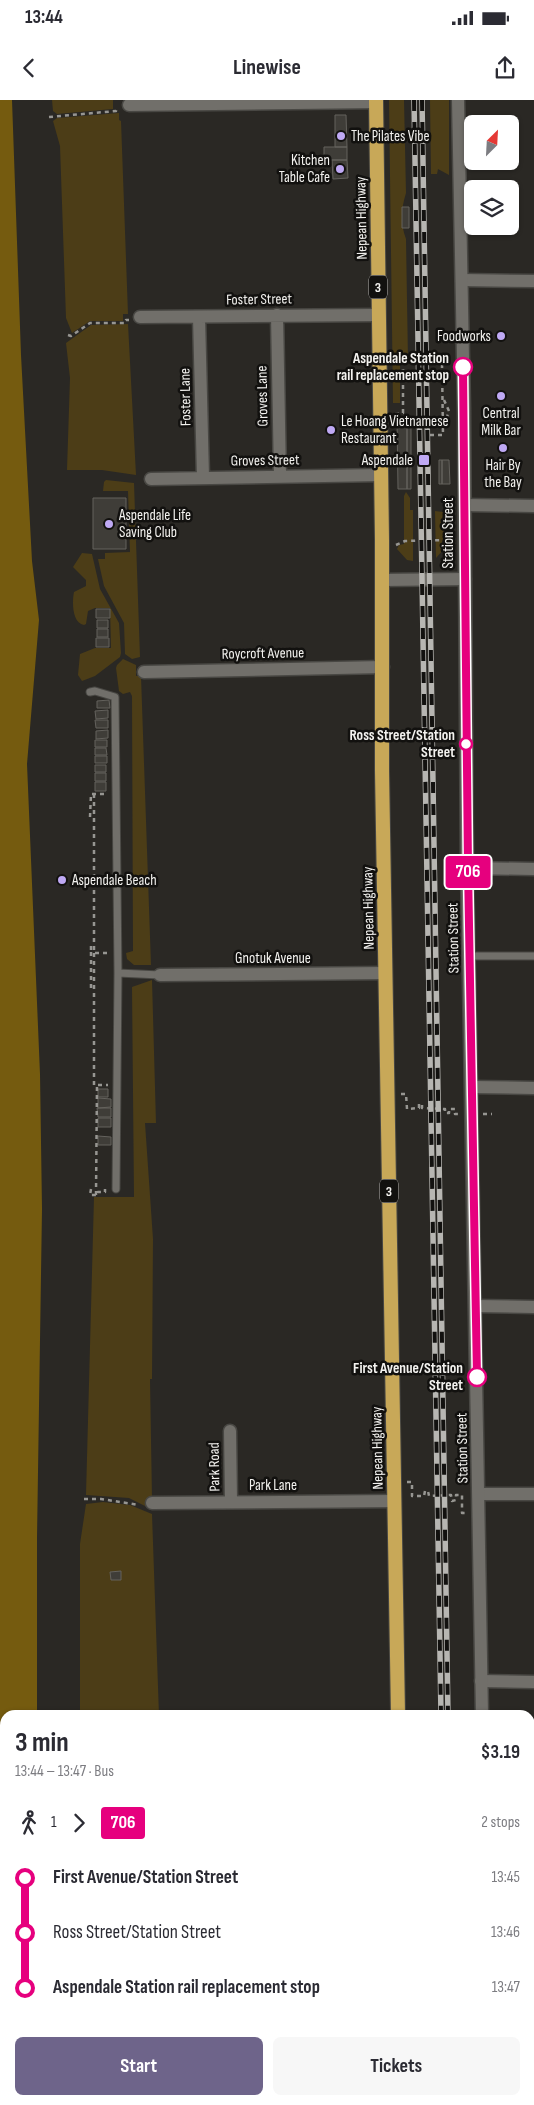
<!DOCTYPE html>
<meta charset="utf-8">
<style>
:root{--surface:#fff;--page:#f7f7f7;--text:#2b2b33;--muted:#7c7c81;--accent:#6e648a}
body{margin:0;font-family:"Sofia Sans Condensed",sans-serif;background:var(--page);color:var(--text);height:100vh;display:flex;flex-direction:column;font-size:19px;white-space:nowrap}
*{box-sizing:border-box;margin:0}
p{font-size:16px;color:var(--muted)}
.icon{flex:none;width:28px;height:28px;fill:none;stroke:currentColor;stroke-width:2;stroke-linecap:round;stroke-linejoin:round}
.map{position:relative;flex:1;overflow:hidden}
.sheet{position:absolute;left:0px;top:1610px;width:535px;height:395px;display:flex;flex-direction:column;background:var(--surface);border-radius:15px 15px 0 0;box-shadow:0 1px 4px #0004}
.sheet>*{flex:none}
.badge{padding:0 10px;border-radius:4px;font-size:18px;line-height:32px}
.needle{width:32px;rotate:24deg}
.tools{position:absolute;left:464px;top:15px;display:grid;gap:10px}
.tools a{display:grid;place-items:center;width:55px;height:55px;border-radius:8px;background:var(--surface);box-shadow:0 1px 4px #0004;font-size:25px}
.map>.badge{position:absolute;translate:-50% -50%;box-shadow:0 0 0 2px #fff}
.legs{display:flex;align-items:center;gap:8px;height:55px;padding:0 15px;font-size:16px}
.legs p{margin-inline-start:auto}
.overview{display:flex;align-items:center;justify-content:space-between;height:85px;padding:0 15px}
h1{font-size:28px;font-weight:700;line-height:38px}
.button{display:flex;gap:10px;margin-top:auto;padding:10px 15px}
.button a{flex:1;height:58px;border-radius:8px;background:var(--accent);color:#fff;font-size:20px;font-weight:700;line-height:58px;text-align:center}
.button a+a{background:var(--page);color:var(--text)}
ul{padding:0 15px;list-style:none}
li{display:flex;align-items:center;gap:18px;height:55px;font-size:19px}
li i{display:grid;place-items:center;width:8px;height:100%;margin:0 6px;background:currentColor}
li i::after{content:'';width:12px;height:12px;margin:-6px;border:4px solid;border-radius:50%;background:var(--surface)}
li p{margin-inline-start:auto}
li:first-child i{background:linear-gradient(#0000 50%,currentColor 0)}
li:last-child i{background:linear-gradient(currentColor 50%,#0000 0)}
.status{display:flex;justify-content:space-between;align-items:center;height:35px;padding:0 25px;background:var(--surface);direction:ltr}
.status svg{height:14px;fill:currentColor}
header{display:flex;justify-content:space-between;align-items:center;height:65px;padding:0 15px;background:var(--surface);font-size:22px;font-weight:700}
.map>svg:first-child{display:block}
.green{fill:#4c3d17}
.water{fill:#755b0f}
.building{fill:#3f3d38;stroke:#64625d}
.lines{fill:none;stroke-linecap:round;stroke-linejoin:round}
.service-casing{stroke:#484743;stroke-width:9}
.minor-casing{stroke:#484743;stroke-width:15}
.tertiary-casing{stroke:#484743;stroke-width:15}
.trunk-casing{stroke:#484743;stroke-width:16}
.path{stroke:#979692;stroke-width:2.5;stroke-dasharray:4 4;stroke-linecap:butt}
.service{stroke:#716f6a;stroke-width:7}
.minor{stroke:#716f6a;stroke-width:12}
.tertiary{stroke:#716f6a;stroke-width:12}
.trunk{stroke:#c8a858;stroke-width:14}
.rail-casing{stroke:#b7b6b2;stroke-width:5.5}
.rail{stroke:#12110f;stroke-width:4;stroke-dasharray:11;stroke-linecap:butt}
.line-1-casing{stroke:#fff;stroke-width:11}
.line-1{stroke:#e6007e;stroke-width:8}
.poi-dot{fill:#bfa9f4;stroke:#12110f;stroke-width:2}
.stop-1-dot{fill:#fff;stroke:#e6007e;stroke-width:2.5}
.labels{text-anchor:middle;stroke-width:5;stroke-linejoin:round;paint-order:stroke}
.shield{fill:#12110f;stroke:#b0aeac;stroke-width:1}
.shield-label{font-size:14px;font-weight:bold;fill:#f3f2ef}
.poi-label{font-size:15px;fill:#f3f2ef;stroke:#12110f;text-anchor:start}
.street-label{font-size:15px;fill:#f3f2ef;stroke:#12110f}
.stop-label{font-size:15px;font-weight:bold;fill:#f3f2ef;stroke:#12110f;text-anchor:end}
</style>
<div class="status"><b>13:44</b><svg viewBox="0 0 49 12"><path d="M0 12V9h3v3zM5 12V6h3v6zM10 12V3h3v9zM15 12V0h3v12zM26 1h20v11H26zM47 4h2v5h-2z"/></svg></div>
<header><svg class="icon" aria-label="back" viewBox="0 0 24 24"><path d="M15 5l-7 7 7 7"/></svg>Linewise<svg class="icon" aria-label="share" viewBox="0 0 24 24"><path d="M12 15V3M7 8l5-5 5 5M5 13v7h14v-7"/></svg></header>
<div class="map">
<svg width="534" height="2005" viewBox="0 0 534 2005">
<rect width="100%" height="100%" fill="#2a2824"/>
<path class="green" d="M52 0H113V9L57 14 53 11Z
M389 0H404L406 93C401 109 400 123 406 139L408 260H400V303H393Z
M430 0H449V75L438 69 437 74H431Z
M119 13V20L121 21 128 214H123V221H90L72 233 66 218 60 46 53 21 57 18Z
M128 224 136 375 102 370H67L70 278 66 243 91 225Z
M106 380 134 383 140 557 132 559 125 554 124 523 104 486 98 459H105V453L130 452 128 391H103L104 382Z
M406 392 410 398V410H413V461L407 460 397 449 399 445 404 444V396Z
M443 409C454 424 446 431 440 447L443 450 436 458 435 411 443 412Z
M82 453 92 454 100 489 119 523 121 553 120 557 95 576 82 581 78 575 80 554 95 548H111L110 508H95L88 511 86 524 84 525C72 523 72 502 74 492L86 486V480L73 467Z
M123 559 136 565V576H141L151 865H134L127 859 126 853 133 851 132 596 130 592 123 594 119 591 116 568 117 565Z
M152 880 156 1023H145L153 1139 152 1279H150L152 1399 149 1408 129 1398 86 1395 94 1097H134L132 887Z
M103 1402 130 1405 152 1414 159 1615H80V1444L86 1404Z
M81 2000H158V2005H81Z"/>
<path class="water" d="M0 0H12L21 255 32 461 39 520 27 664 40 974 42 1109 37 1438V1615H5V2000H39V2005H0Z"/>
<path class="building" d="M335 15H346L347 47H335Z
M324 47H347V60H324Z
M332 60H347L348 78 333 79Z
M402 107H409V128H402Z
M397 318H407V389H398Z
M407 318H411V389H407Z
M439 360H442V384H439Z
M442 360H449L450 384H442Z
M93 398H126V449H93Z
M96 509H110V518H96Z
M97 520H108V528H97Z
M97 529H108V537H97Z
M96 538H109V547H96Z
M109 600 110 608H97V601Z
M108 610V618L96 619 95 611Z
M95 620H108V628H96Z
M108 630V638L96 639V631Z
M95 640H107V647H95Z
M95 648H106L107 655H95Z
M95 656H107V663H95Z
M95 665H106V672H95Z
M95 673H106V681H95Z
M95 682H106V691H95Z
M98 989H108V997H98Z
M98 998 111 999V1007L98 1008Z
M97 1008H111V1017H98Z
M98 1018H111V1027H98Z
M98 1036 111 1037V1045H98Z
M121 1471V1480H111L110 1472Z"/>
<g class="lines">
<defs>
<path id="service" d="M90 592 95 591 115 597 118 873 116 1089
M469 856H534
M118 873 160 875"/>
<path id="minor" d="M129 5 376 2
M462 180 534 181
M277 215 280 376
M140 217 378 215
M199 217 203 377
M151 379 380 375
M465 405 534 406
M382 480 465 479
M144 572 383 567
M467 768 534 769
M160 875 385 873
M472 987 534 988
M476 1206 534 1207
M230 1331 231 1401
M479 1394H534
M152 1403 394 1401
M481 1581 534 1582
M530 1768H534
M530 1956H534"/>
<path id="tertiary" d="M458 0 464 310 467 768 482 1615
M489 2000V2005"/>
<path id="trunk" d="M376 0 382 440V671L398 1615
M405 2000V2005"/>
</defs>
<use href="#service" class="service-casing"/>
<use href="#minor" class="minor-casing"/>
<use href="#tertiary" class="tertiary-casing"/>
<use href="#trunk" class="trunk-casing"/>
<path class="path" d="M49 17 116 11V9
M68 235 71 236 90 223H125L126 220H129
M444 300 449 311 444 325
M395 314 403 313V264
M430 335H443L442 265
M396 445 405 441 445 440 442 448
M94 694V853H109
M90 717 91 694H106
M91 846V851
M94 853V985H108
M91 888V851H94
M401 994H406L407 1009 419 1008V1004H422V1008L445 1009V1013H449V1009H455V1014H458
M483 1014H492
M91 1089 90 1095H98V1092H105V1089
M96 1095 97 985
M407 1382H412V1396H424L425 1391H428L429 1396 451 1395 452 1401 456 1400V1395H462V1413H465
M373 1383H382
M84 1399H101L139 1405
M471 2000V2005"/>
<use href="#service" class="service"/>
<use href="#minor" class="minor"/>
<use href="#tertiary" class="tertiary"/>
<use href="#trunk" class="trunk"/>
<defs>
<path id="rail" d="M414 0 441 1615
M422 0 448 1615
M446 2000V2005
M454 2000V2005"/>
</defs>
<use href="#rail" class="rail-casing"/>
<use href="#rail" class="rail"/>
</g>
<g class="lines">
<defs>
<path id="line-1" d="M463 267 468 768 477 1277"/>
</defs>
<use href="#line-1" class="line-1-casing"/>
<use href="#line-1" class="line-1"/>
</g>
<g class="poi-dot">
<circle cx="341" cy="36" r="5"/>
<circle cx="340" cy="69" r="5"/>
<circle cx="501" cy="236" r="5"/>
<circle cx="501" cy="296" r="5"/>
<circle cx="331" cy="330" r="5"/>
<circle cx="503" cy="348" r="5"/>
<rect x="418" y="354" width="12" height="12" rx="2.5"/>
<circle cx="109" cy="424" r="5"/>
<circle cx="62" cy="780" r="5"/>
</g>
<g class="stop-1-dot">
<circle cx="463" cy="267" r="9"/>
<circle cx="466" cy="644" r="6"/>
<circle cx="477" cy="1277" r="9"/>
</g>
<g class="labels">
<g class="shield">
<rect x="369" y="175.5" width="18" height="23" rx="4"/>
<rect x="380" y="1079.5" width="18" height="23" rx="4"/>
</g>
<g class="shield-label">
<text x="378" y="192">3</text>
<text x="389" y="1096">3</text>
</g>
<g class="poi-label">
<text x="351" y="41">The Pilates Vibe</text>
<text x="330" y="65" text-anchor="end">Kitchen<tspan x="330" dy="17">Table Cafe</tspan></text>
<text x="491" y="241" text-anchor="end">Foodworks</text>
<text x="501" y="318" text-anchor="middle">Central<tspan x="501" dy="17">Milk Bar</tspan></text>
<text x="341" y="326">Le Hoang Vietnamese<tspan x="341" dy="17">Restaurant</tspan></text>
<text x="413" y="365" text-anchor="end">Aspendale</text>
<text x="503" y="370" text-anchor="middle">Hair By<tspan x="503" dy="17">the Bay</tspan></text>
<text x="119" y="420">Aspendale Life<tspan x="119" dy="17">Saving Club</tspan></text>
<text x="72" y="785">Aspendale Beach</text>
</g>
<g class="street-label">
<text transform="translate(361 118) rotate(-91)" y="5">Nepean Highway</text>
<text transform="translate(259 199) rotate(-1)" y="5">Foster Street</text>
<text transform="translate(262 296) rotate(-91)" y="5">Groves Lane</text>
<text transform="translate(185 297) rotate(-91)" y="5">Foster Lane</text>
<text transform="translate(265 360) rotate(-1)" y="5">Groves Street</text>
<text transform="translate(448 433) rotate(-90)" y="5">Station Street</text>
<text transform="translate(263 553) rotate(-1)" y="5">Roycroft Avenue</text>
<text transform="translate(368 808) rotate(-91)" y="5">Nepean Highway</text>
<text transform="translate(453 838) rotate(-91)" y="5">Station Street</text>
<text x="273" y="863">Gnotuk Avenue</text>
<text transform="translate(377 1348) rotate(-91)" y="5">Nepean Highway</text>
<text transform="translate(462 1348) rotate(-91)" y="5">Station Street</text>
<text transform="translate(214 1367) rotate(-91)" y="5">Park Road</text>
<text x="273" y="1390">Park Lane</text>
</g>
<g class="stop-label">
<text x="449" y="263">Aspendale Station<tspan x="449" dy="17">rail replacement stop</tspan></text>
<text x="455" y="640">Ross Street/Station<tspan x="455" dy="17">Street</tspan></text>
<text x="463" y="1273">First Avenue/Station<tspan x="463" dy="17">Street</tspan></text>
</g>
</g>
</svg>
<div class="tools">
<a><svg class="needle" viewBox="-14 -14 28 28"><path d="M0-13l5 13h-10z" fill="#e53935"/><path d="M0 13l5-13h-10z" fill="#7c7c81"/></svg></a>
<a><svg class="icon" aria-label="layers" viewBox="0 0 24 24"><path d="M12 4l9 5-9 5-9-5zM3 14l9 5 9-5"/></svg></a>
</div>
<b class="badge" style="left:468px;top:772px;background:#e6007e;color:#fff">706</b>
<section class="sheet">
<div class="overview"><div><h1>3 min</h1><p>13:44 – 13:47 · Bus</p></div><b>$3.19</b></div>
<div class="legs"><svg class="icon" aria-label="walk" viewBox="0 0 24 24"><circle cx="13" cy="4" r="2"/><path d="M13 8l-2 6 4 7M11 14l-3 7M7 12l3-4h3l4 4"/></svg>1<svg class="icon" aria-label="forward" viewBox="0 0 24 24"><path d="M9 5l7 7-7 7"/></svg><b class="badge" style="background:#e6007e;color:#fff">706</b><p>2 stops</p></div>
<ul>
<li><i style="color:#e6007e"></i><b>First Avenue/Station Street</b><p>13:45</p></li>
<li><i style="color:#e6007e"></i><span>Ross Street/Station Street</span><p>13:46</p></li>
<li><i style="color:#e6007e"></i><b>Aspendale Station rail replacement stop</b><p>13:47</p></li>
</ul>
<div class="button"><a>Start</a><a>Tickets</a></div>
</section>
</div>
